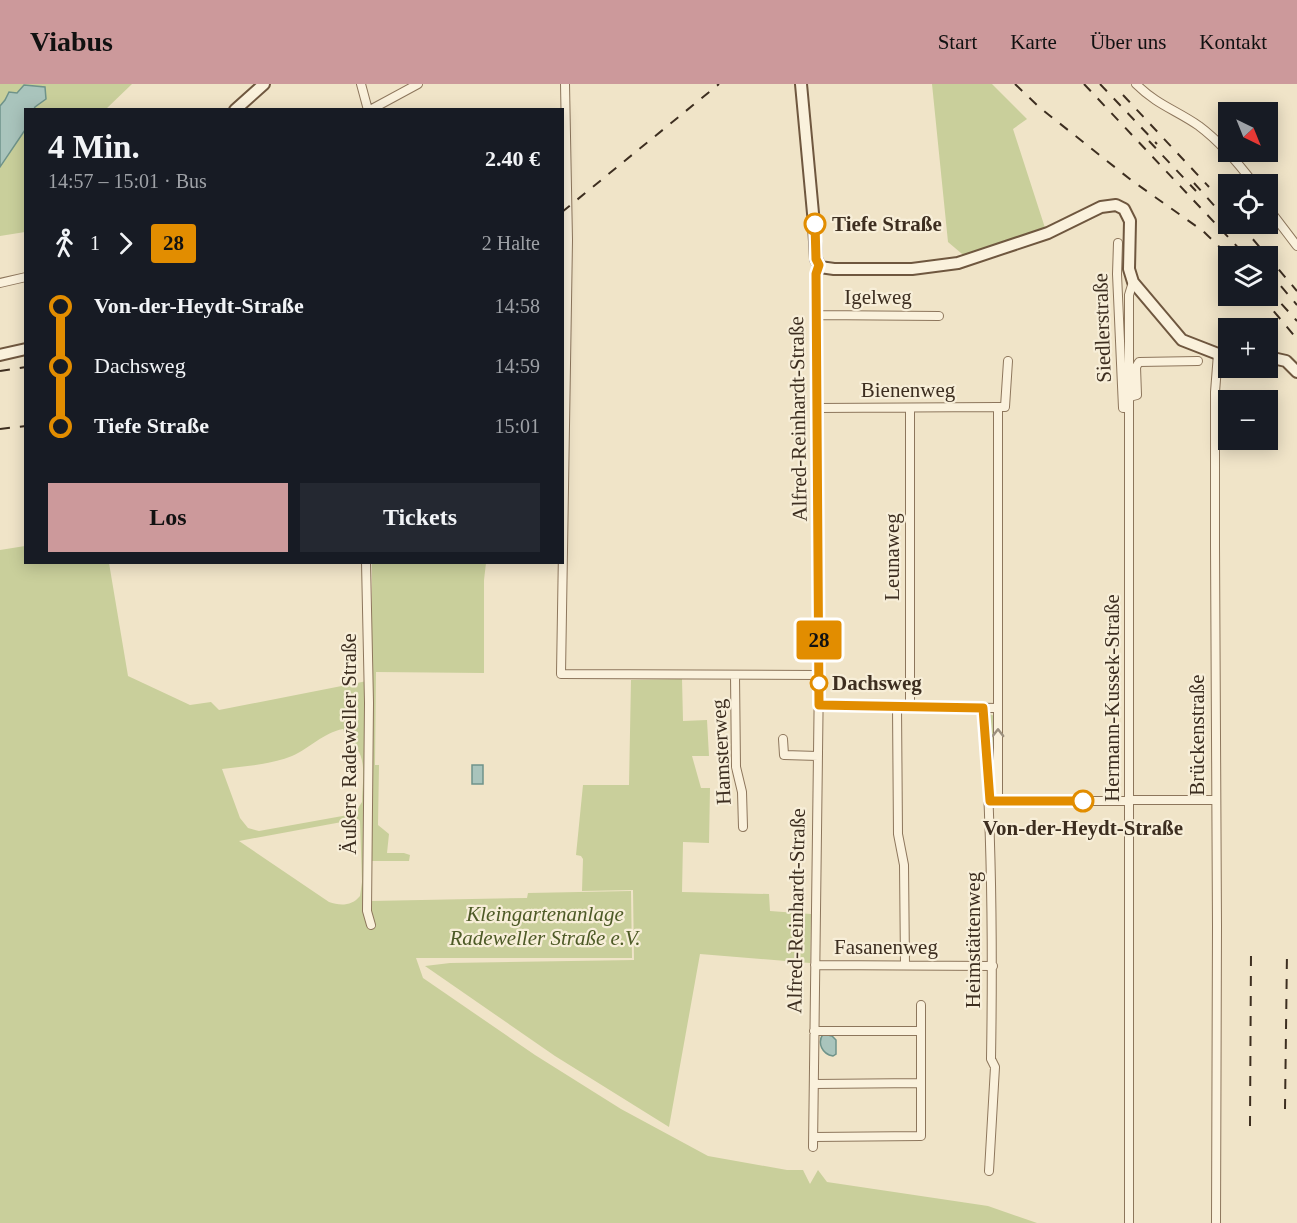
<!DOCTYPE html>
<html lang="de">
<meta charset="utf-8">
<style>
:root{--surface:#171b24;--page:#242831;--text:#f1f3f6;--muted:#9ea1a6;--accent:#cc999b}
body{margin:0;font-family:Georgia,serif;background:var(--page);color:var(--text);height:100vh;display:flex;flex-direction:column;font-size:22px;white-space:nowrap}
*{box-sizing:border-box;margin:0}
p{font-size:20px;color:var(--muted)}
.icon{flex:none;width:33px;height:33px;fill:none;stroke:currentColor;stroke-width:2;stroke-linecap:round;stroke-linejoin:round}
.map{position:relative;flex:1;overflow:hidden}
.sheet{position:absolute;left:24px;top:24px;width:540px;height:456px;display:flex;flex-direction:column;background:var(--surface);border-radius:0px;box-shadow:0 3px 15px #0003}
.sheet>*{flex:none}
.badge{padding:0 12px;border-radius:4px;font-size:21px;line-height:39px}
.needle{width:39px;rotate:137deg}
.controls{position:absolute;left:1218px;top:18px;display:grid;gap:12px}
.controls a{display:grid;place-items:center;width:60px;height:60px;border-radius:0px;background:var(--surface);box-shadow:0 3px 15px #0003;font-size:30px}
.map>.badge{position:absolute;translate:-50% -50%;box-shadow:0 0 0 3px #fff}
.legs{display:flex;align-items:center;gap:9px;height:66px;padding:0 24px;font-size:20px}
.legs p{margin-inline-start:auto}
.headline{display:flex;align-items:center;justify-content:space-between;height:102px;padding:0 24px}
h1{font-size:33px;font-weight:700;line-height:45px}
.button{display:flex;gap:12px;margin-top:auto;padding:12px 24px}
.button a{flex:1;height:69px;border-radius:0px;background:var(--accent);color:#111;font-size:24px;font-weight:700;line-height:69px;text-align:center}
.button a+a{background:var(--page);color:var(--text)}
ul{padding:0 24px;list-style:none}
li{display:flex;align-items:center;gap:21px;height:60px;font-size:22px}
li i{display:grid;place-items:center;width:9px;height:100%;margin:0 8px;background:currentColor}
li i::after{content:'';width:15px;height:15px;margin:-8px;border:4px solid;border-radius:50%;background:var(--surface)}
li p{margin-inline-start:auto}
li:first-child i{background:linear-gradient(#0000 50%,currentColor 0)}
li:last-child i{background:linear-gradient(currentColor 50%,#0000 0)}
header{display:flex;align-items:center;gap:36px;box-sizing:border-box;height:84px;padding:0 30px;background:var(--accent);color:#111}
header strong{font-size:28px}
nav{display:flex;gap:33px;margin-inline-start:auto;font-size:21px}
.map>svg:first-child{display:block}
.green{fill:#c9cf9b;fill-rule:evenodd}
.water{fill:#a9c4bc;stroke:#6f938a;stroke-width:1.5}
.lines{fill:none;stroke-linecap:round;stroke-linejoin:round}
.street-casing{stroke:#8d765c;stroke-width:10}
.secondary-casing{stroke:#6f573f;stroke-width:14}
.street{stroke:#faf1dc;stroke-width:8}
.secondary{stroke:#faf1dc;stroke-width:10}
.rail{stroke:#3d2e20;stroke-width:2;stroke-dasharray:10 10;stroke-linecap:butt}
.oneway{stroke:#9c907e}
.line-1-casing{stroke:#fff;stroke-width:14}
.line-1{stroke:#e28d00;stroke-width:9}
.stop-1-dot{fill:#fff;stroke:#e28d00;stroke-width:3}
.labels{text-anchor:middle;stroke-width:4.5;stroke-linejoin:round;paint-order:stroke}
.stop-label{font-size:21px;font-weight:bold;fill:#3d2e20;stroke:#f7eed8;text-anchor:start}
.street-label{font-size:21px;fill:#3d2e20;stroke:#f7eed8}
.park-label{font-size:21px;font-style:italic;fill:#4d5a26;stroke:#f7eed8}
</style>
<header>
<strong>Viabus</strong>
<nav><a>Start</a><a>Karte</a><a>Über uns</a><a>Kontakt</a></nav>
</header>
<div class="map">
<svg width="1297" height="1139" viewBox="0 0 1297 1139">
<rect width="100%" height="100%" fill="#f0e4c8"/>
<path class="green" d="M0 0H132L106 25 26 26 25 148 0 152Z
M932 0H992L1027 35 1013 45 1046 147 968 175 948 158Z
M25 462 26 478 109 479 128 592 190 621 211 618 219 626 367 597 372 588V479H486L484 496V589L376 588 375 681H379L378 741 389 750 387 769H404L410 771 409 777H371V817L527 814 528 809 631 807 632 874H416L423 894 535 971 621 1025 708 1072 787 1086H803L810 1100 818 1086 827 1098 988 1122 1037 1139H0V466ZM343 645C345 655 351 658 357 665 367 678 362 703 362 718L355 729 348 731 259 747 248 744 240 734 222 685C246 682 269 681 292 672 310 664 323 649 343 645ZM358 735 360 737 362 798 360 812C352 822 340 822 329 818L239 757Z
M682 595 683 637 707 636 709 672H692L701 704H710L709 759 683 758 682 808 769 810 770 827 811 830 810 879 700 870 669 1043 555 972 425 882 450 879 634 876 633 806 582 807 583 775 581 772 576 771 583 701H629L631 596Z
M989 630 995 632V710H993L986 636Z"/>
<path class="water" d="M24 1 45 3 46 15 35 23 34 25 26 26 25 46 0 83V22L5 16 9 8 17 9Z
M472 681H483V700H472Z
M823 950 832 952 836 956V970L833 972C822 970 817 959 823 950Z"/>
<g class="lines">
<defs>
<path id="street" d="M361 0 368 26
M565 0 568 156 561 590 819 591
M1136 0C1157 21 1176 26 1199 42 1219 57 1239 80 1254 100
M370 26 418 0
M1268 124 1297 162
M1118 159 1117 190 1123 324H1128
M0 199 26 193
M816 231 939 232
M1129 313 1137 311 1136 283 1139 278 1198 277
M818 324 998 323
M366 478 369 619 367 827 371 841
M735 591 736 683 742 708 743 743
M819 621 998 624
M910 622V324
M897 623 898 750 904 781 905 881
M983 624C992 741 993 857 991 975L995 983 989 1087
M783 655 784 671 818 672
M1130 716H1215
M993 717H1130
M998 717V323H1005L1008 277
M815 881 993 882
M814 947H920
M814 1000 921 999
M814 1053 921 1052V921
M813 1063 819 591 816 190 819 181
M1129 1139V211L1133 198
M1216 1139 1217 842 1215 462V308L1218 270"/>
<path id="secondary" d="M801 0 814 140 816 175 820 183 834 185H912L958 179 1048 149 1101 123 1116 121 1124 125 1130 137 1129 185 1133 198 1182 256 1218 270 1228 272
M235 26 264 0
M0 271 26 265
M1268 273 1286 277 1297 288"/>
</defs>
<use href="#street" class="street-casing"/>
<use href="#secondary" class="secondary-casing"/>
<use href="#street" class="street"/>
<use href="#secondary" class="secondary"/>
<path class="rail" d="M1015 0 1039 23 1131 96 1203 147 1229 172
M1084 0 1246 172
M1100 0 1157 60
M1123 11 1209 103
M1149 57 1196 107
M1194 99 1228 137
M562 128 719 0
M1240 140 1297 207
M1268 187 1297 221
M1268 205 1297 237
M1261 212 1297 255
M0 287 26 283
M0 345 26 342
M1285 1025 1287 868
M1250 1042 1251 868"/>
</g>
<defs><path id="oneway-chevron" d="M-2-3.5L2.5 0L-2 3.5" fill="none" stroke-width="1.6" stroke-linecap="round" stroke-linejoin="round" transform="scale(1.5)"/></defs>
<use class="oneway" href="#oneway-chevron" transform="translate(998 649) rotate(-90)"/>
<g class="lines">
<defs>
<path id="line-1" d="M815 140 816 175 819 181 816 190 819 621 983 624 990 717H1083"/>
</defs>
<use href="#line-1" class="line-1-casing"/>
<use href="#line-1" class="line-1"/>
</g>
<g class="stop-1-dot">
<circle cx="815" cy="140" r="10"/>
<circle cx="819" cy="599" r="8"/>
<circle cx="1083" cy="717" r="10"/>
</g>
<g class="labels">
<g class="stop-label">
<text x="832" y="147">Tiefe Straße</text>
<text x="832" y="606">Dachsweg</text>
<text x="1083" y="751" text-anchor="middle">Von-der-Heydt-Straße</text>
</g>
<g class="street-label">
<text x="878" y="220">Igelweg</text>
<text transform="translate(1102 244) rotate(-92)" y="7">Siedlerstraße</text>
<text x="908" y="313">Bienenweg</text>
<text transform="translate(798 335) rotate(-91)" y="7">Alfred-Reinhardt-Straße</text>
<text transform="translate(892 473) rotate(-90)" y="7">Leunaweg</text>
<text transform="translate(1112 614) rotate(-90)" y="7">Hermann-Kussek-Straße</text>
<text transform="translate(1197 651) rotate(-90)" y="7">Brückenstraße</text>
<text transform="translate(349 660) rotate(-90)" y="7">Äußere Radeweller Straße</text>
<text transform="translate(721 668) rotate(-93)" y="7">Hamsterweg</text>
<text transform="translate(796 827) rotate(-89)" y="7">Alfred-Reinhardt-Straße</text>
<text transform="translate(973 856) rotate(-90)" y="7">Heimstättenweg</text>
<text x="886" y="870">Fasanenweg</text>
</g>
<g class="park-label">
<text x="545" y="837">Kleingartenanlage<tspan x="545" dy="24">Radeweller Straße e.V.</tspan></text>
</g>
</g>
</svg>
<div class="controls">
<a><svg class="needle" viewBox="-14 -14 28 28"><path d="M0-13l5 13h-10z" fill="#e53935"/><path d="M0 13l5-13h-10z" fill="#9ea1a6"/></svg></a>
<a><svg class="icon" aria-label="locate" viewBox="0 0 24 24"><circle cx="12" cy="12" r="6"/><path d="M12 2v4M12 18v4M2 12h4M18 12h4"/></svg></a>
<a><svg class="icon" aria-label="layers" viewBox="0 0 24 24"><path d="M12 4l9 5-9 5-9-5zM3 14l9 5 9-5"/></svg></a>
<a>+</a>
<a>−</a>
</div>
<b class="badge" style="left:819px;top:556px;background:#e28d00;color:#111">28</b>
<section class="sheet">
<div class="headline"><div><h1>4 Min.</h1><p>14:57 – 15:01 · Bus</p></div><b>2.40 €</b></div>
<div class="legs"><svg class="icon" aria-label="walk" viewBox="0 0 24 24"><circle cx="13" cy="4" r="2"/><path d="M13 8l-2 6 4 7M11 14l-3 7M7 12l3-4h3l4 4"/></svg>1<svg class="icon" aria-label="forward" viewBox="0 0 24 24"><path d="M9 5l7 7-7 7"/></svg><b class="badge" style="background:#e28d00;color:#111">28</b><p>2 Halte</p></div>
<ul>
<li><i style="color:#e28d00"></i><b>Von-der-Heydt-Straße</b><p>14:58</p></li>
<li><i style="color:#e28d00"></i><span>Dachsweg</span><p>14:59</p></li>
<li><i style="color:#e28d00"></i><b>Tiefe Straße</b><p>15:01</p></li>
</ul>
<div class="button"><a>Los</a><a>Tickets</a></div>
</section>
</div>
